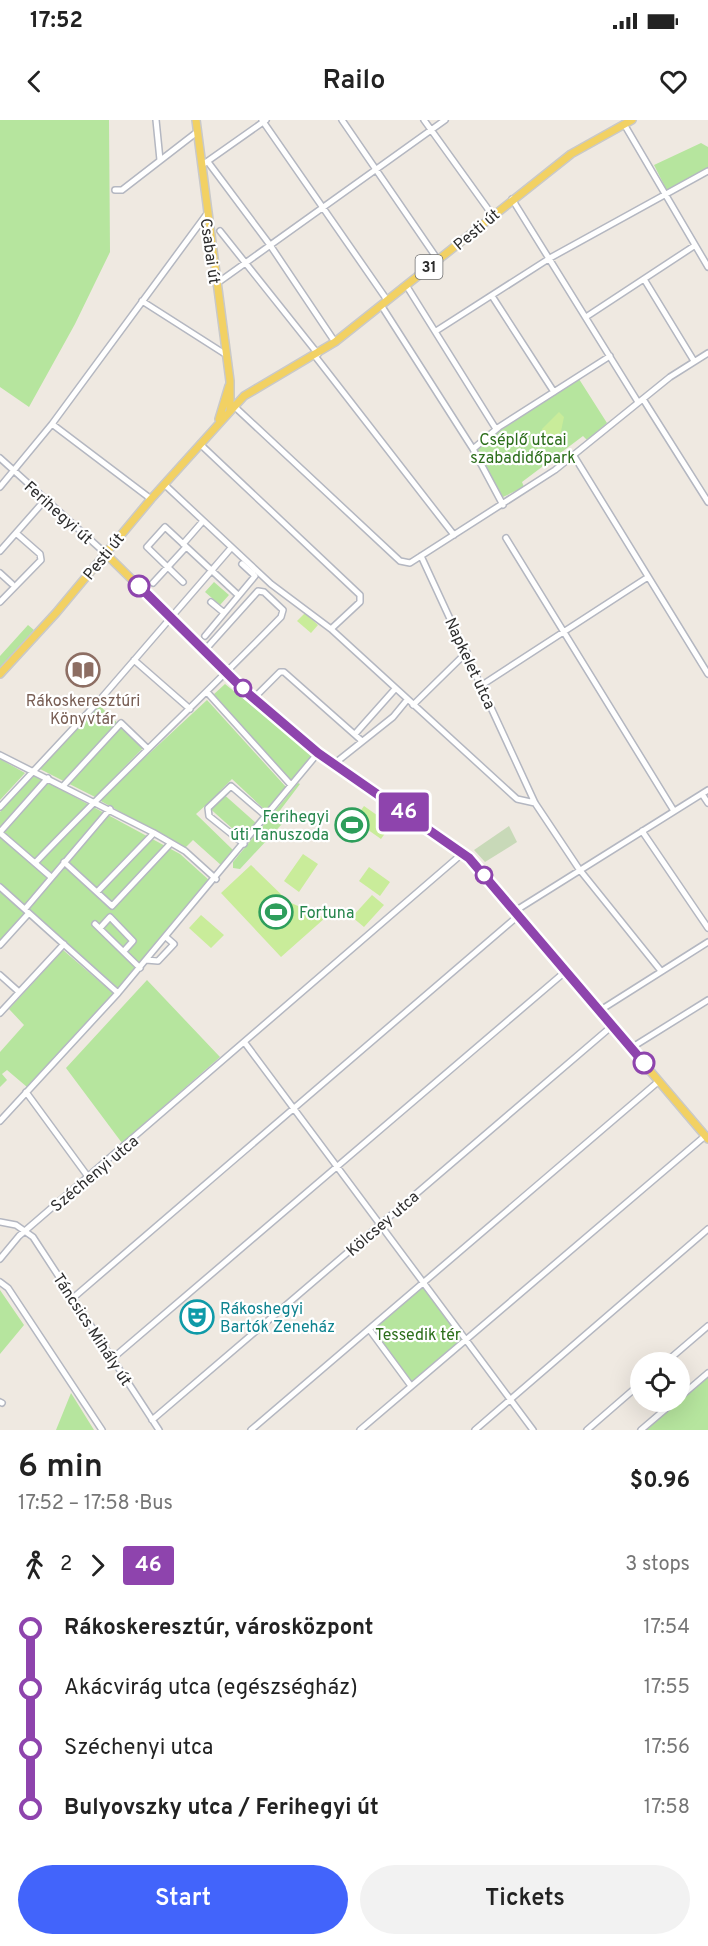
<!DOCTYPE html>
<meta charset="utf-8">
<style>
:root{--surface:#fff;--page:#f2f2f2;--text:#222;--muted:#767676;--accent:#4264fb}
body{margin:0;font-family:Overpass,sans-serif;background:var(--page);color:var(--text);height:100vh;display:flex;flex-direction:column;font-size:22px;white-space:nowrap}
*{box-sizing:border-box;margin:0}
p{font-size:20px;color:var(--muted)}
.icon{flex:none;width:33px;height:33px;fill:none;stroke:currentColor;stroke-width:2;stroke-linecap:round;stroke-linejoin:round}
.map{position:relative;height:1310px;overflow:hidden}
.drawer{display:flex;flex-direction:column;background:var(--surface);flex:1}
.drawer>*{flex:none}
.badge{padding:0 12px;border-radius:4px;font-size:21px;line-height:39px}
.controls{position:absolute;left:630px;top:1232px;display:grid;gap:12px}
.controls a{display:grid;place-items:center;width:60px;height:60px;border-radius:50%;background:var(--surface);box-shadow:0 6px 24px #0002;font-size:30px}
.map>.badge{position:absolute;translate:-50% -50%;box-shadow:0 0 0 3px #fff}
.legs{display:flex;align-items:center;gap:9px;height:66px;padding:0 18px;font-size:20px}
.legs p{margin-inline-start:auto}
.head{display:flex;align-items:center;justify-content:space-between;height:102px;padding:0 18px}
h1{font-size:33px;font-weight:600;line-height:45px}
.action{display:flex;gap:12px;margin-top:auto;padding:12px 18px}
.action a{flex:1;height:69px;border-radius:36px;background:var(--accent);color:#fff;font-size:24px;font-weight:600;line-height:69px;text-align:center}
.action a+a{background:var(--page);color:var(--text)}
ul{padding:0 18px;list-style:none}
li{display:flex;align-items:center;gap:21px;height:60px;font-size:22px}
li i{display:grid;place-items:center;width:9px;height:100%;margin:0 8px;background:currentColor}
li i::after{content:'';width:15px;height:15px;margin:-8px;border:4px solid;border-radius:50%;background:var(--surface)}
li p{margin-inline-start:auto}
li:first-child i{background:linear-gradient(#0000 50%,currentColor 0)}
li:last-child i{background:linear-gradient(currentColor 50%,#0000 0)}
.status{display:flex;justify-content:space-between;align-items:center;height:42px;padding:0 30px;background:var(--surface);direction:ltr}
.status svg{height:16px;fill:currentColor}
header{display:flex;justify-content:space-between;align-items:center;height:78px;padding:0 18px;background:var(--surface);font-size:27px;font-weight:600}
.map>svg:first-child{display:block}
.green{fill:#b6e59e}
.cemetery{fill:#c8d9b8}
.pitch{fill:#c9ec9a}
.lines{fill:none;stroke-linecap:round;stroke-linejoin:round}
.minor-casing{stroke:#b4b7c1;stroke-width:8}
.major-casing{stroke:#c9c9c9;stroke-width:10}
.minor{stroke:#fff;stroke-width:5}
.major{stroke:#f2d163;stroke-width:7}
.line-1-casing{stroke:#fff;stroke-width:14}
.line-1{stroke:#8e44ad;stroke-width:9}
.stop-1-dot{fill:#fff;stroke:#8e44ad;stroke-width:3}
.labels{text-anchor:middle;stroke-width:4.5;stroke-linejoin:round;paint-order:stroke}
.shield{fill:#fff;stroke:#6d6d6d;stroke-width:1.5}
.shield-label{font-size:15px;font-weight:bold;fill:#2e2e2e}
.street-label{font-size:16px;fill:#2e2e2e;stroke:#fff}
.park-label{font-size:16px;fill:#2c6e1b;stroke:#fff}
.education-label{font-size:16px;fill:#785e54;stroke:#fff}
.leisure-label{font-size:16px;fill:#27864d;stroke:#fff;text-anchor:end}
.culture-label{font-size:16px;fill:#0d838f;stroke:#fff;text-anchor:start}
</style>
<div class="status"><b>17:52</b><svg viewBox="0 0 49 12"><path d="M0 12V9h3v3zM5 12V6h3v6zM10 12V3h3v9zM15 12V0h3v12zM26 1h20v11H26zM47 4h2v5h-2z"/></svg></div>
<header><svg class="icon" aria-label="back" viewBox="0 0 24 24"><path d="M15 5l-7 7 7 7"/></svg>Railo<svg class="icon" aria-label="heart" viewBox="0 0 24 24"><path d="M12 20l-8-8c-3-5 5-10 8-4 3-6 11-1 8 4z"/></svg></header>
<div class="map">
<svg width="708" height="1310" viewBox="0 0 708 1310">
<rect width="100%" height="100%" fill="#efe9e1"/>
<path class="green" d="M0 0H109L110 132 75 204 29 287 0 267Z
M701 23 708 27V47L672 69H666L654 45Z
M579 259 607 303 587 320 583 316 522 362 524 367 503 377 476 330 501 310Z
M214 462 229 475 220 485 205 472Z
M28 505 34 510 0 548V536Z
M225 564 313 635 291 661 213 575Z
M207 580 286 667 266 691 232 659 220 671 257 704 244 719 206 685 196 694 234 731 222 746 193 720 185 728 99 680Z
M98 584 143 628 95 677 38 648Z
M0 639 25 653 0 680Z
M36 656 180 734 210 761 118 868 30 790 0 821V692L32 657Z
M298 663 300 664 275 697 282 704 240 749 233 748V742Z
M63 830 114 874 27 967 7 950 2 954 7 960 0 967V932L24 905 9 889Z
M147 860 220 937 122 1023 66 948Z
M424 1161 467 1218 411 1266 369 1209Z
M0 1170 24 1205 0 1234Z
M708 1257V1310H646Z
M71 1273 94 1310H56Z"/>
<path class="cemetery" d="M509 706 517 722 485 742 474 730Z"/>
<path class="pitch" d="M559 292 564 297 560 316 556 320 543 313 542 309Z
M305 493 318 505 311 513 297 501Z
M364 686 391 705 381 719 354 700Z
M303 734 318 744 299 772 284 761Z
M251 745 289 782 325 798 281 837 221 773Z
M369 747 390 762 380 776 359 761Z
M372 775 384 785 364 807 352 797Z
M201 795 224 815 211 828 189 808Z"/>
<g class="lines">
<defs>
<path id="minor" d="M156 0 160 40
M262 0 387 180
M342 0 438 140
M424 0 493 96
M624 4 708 147
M208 42 270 125 335 222
M205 43 266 0
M115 70H122L197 12
M512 79 638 282
M220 111 318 234
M644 159 694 241
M216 164 445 0
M406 165 496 309
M492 176 554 272
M142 181 225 234
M381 185 473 329 503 385
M586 197 694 126
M436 211 550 138 708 51
M315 236 454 415
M643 279 708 382
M236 288 400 441 410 443 555 350 670 257 708 233
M52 304 151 379
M200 324 360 475V482L331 509
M473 329 499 307 610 236
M574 336 708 554
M0 338 105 433
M164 364 271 464 331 509 517 679 535 683
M0 367 52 304 206 95
M506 418 674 691
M183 424 203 401
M0 431 45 380
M421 436 535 683 579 749 661 851
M0 453 12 464
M183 462 147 427 165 407 238 475
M153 463 186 427
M0 482 41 440 40 434 16 413
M211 482 223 492
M205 516 255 456 242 444
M134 540 190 589
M482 565 648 457
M207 572 291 665
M254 578 280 552H284L362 621
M413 585 467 532
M355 614 395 569
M0 635 154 713 185 731 216 759
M334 644 393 597 407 580
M64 665 121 603 148 629
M702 674 708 683
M0 687 98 582 231 428
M642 711 708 808
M0 712 48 658
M0 713 51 757
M244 724 209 696 208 688 231 666 266 696
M64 742 112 786 171 723
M35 743C115 659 200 580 281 497L283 490 264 472 258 471 205 530
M0 767 118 873
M97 772 154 713
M25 789 110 689
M515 791 708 670
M95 804 140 848
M100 808 110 797 133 821 124 831
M0 825 29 793
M146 840 158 841 174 824 166 817
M0 855 19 872
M599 891 708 822
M0 893 64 824
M245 923 533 1310
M631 928 708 880
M26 972 89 1058
M0 1001 118 873 318 633
M0 1102 16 1105 33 1117 159 1310
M0 1139 19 1116 463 733
M0 1162 8 1168 102 1310
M73 1178 519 795
M369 1209 411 1266
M113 1238 566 851
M666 1242 708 1206
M680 1277 708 1253
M0 1282 2 1283
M152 1300 612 906
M251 1310 659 961
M360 1310 705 1016
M475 1310 708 1109
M587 1310 640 1264
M641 1310 675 1281"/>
<path id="major" d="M196 0 230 261V289
M219 299 229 266
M105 433 244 570 318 633 469 738 708 1019
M0 554 56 493 151 379 244 276 335 222 571 34 632 0"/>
</defs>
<use href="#minor" class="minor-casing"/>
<use href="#major" class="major-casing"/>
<use href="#minor" class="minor"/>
<use href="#major" class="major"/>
</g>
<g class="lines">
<defs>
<path id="line-1" d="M139 466 244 570 318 633 469 738 644 943"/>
</defs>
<use href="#line-1" class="line-1-casing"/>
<use href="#line-1" class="line-1"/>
</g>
<defs>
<symbol id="library-ring" viewBox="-11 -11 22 22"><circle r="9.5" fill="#fff" stroke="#8d6e63" stroke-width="1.5"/><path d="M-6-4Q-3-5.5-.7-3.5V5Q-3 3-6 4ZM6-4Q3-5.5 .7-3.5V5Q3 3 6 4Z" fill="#8d6e63"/></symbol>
<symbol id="stadium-ring" viewBox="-11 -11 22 22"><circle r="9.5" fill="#fff" stroke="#2e9e5b" stroke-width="1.5"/><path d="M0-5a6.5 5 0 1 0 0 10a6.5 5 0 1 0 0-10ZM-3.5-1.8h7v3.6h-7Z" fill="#2e9e5b"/></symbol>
<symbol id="theatre-ring" viewBox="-11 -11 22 22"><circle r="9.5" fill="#fff" stroke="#0f9aa8" stroke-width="1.5"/><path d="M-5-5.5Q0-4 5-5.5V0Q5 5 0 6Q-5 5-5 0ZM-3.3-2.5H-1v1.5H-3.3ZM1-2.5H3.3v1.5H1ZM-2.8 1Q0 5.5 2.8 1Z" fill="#0f9aa8"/></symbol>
</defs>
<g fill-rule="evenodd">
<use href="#library-ring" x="64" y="531" width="38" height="38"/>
<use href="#stadium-ring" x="333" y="686" width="38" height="38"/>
<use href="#stadium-ring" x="257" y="773" width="38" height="38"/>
<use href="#theatre-ring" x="178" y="1178" width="38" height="38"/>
</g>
<g class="stop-1-dot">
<circle cx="139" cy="466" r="10"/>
<circle cx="243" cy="568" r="8"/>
<circle cx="484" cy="755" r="8"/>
<circle cx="644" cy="943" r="10"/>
</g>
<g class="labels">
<rect class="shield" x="415.5" y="135" width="27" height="24" rx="4.5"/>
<g class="shield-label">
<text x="429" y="152">31</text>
</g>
<g class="street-label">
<text transform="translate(476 109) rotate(-40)" y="6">Pesti út</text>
<text transform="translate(211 131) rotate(82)" y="6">Csabai út</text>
<text transform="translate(59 392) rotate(42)" y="6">Ferihegyi út</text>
<text transform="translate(103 436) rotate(-51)" y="6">Pesti út</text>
<text transform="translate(471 543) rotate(65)" y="6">Napkelet utca</text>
<text transform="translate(94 1053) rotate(-40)" y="6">Széchenyi utca</text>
<text transform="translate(382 1103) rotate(-41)" y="6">Kölcsey utca</text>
<text transform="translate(93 1209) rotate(57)" y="6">Táncsics Mihály út</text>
</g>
<g class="park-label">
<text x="523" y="325">Cséplő utcai<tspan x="523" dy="18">szabadidőpark</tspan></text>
<text x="418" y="1220">Tessedik tér</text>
</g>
<g class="education-label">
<text x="83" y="586">Rákoskeresztúri<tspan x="83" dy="18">Könyvtár</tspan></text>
</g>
<g class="leisure-label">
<text x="329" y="702">Ferihegyi<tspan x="329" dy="18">úti Tanuszoda</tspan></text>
<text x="299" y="798" text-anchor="start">Fortuna</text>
</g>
<g class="culture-label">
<text x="220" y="1194">Rákoshegyi<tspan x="220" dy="18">Bartók Zeneház</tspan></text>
</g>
</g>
</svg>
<div class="controls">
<a><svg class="icon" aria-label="locate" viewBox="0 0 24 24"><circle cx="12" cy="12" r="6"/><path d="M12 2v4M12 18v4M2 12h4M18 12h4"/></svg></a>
</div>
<b class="badge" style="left:404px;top:692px;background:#8e44ad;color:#fff">46</b>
</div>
<section class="drawer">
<div class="head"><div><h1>6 min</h1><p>17:52 – 17:58 · Bus</p></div><b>$0.96</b></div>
<div class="legs"><svg class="icon" aria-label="walk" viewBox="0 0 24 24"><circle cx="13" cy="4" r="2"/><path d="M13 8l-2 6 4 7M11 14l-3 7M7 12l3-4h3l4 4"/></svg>2<svg class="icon" aria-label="forward" viewBox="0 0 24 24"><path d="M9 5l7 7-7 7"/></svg><b class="badge" style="background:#8e44ad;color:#fff">46</b><p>3 stops</p></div>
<ul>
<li><i style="color:#8e44ad"></i><b>Rákoskeresztúr, városközpont</b><p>17:54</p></li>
<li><i style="color:#8e44ad"></i><span>Akácvirág utca (egészségház)</span><p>17:55</p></li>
<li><i style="color:#8e44ad"></i><span>Széchenyi utca</span><p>17:56</p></li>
<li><i style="color:#8e44ad"></i><b>Bulyovszky utca / Ferihegyi út</b><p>17:58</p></li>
</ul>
<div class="action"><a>Start</a><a>Tickets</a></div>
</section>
